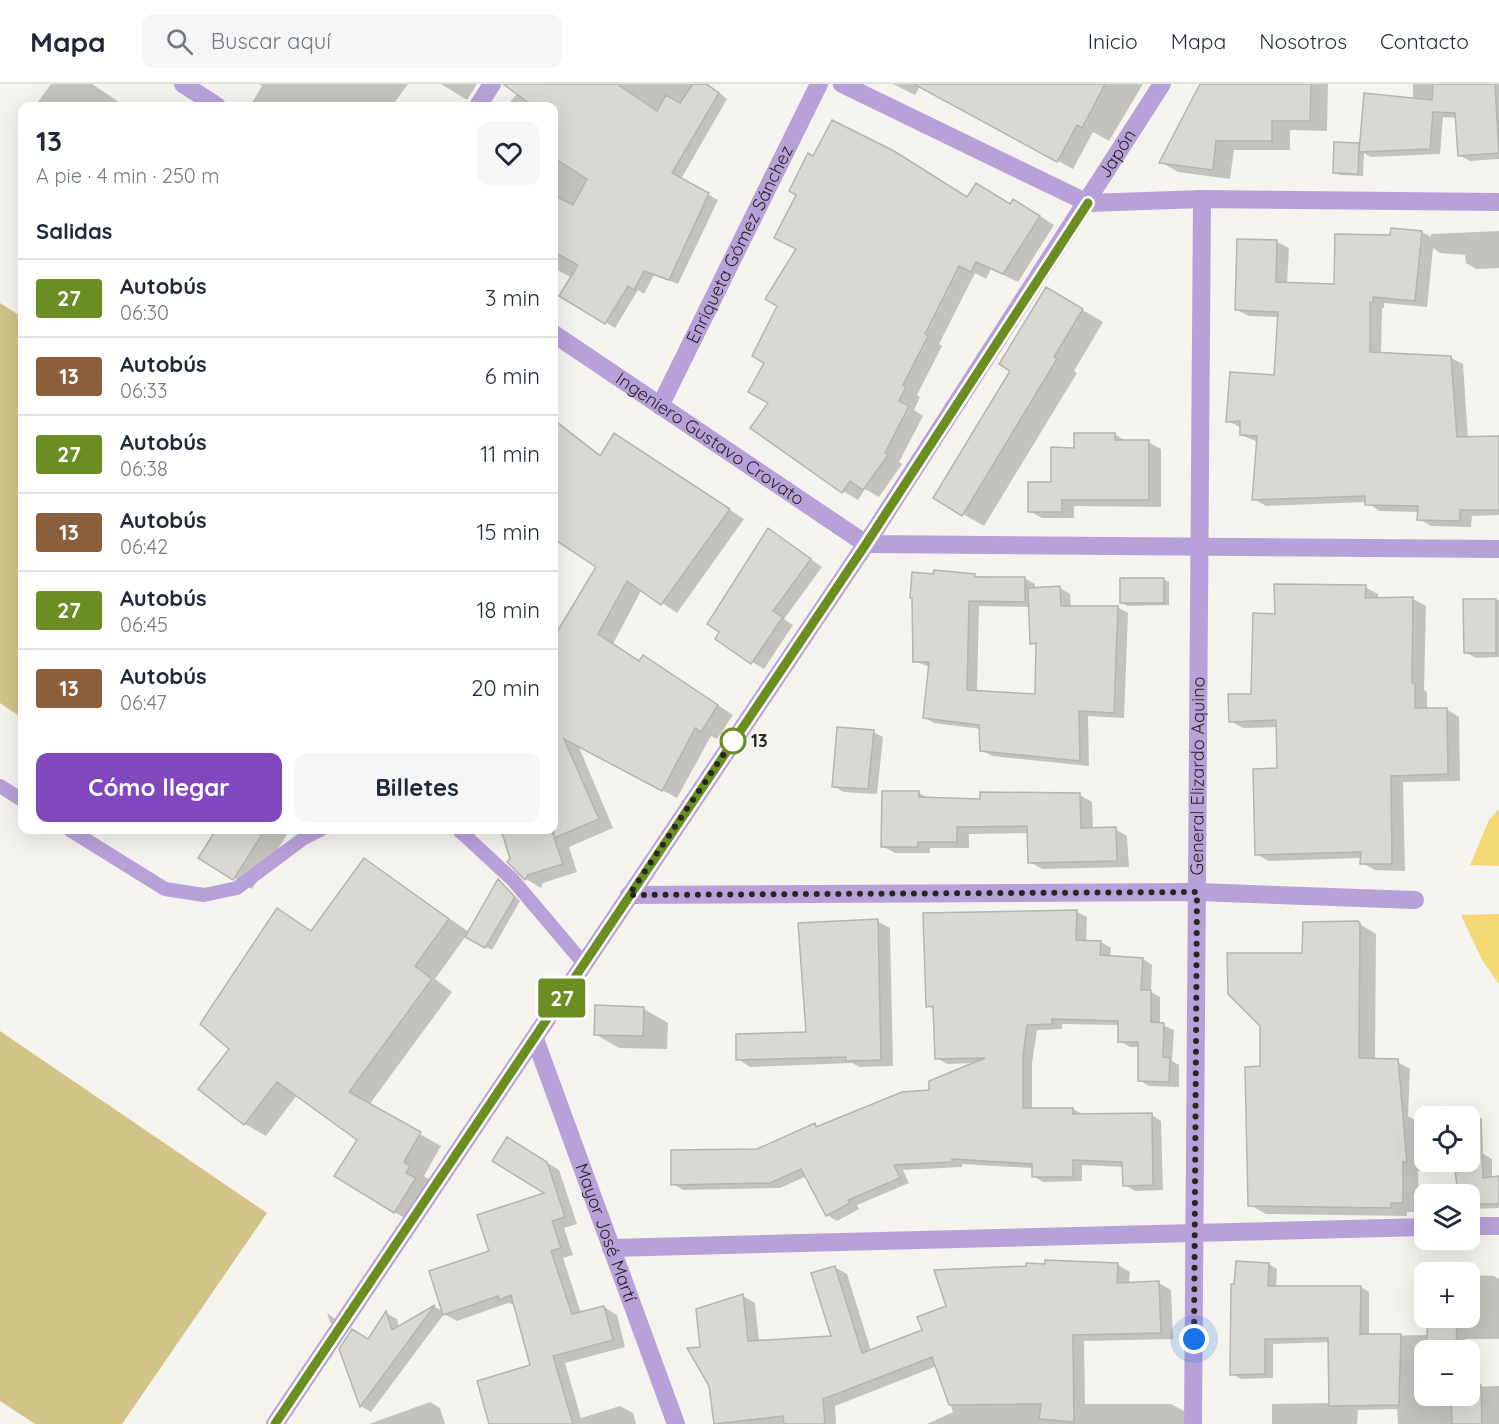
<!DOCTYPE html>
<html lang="es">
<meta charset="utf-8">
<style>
:root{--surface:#fff;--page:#f6f6f7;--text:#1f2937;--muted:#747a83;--line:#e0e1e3;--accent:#8147be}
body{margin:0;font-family:Quicksand,sans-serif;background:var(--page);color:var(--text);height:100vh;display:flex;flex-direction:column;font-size:22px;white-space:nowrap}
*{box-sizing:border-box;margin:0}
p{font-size:20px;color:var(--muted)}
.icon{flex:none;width:33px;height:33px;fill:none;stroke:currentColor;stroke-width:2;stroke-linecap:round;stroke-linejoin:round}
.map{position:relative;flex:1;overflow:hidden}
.drawer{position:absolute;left:18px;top:18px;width:540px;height:732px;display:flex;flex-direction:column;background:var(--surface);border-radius:12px;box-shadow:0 6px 24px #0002}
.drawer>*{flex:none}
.badge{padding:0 12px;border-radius:4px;font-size:21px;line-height:39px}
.buttons{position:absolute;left:1414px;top:1022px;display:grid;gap:12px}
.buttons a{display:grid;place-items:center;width:66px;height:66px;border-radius:12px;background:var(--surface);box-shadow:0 6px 24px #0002;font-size:30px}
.you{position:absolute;width:30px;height:30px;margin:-15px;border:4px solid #fff;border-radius:50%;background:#1a73e8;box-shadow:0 0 0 9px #1a73e833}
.map>.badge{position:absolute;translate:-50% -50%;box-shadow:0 0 0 3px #fff}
h2{padding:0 18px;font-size:22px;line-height:54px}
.round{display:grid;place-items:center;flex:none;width:63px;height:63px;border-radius:12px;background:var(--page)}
.summary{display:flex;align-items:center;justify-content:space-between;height:102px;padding:0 18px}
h1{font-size:28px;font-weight:700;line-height:45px}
.action{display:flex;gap:12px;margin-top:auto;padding:12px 18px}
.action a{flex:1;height:69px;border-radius:12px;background:var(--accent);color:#fff;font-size:24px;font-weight:700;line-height:69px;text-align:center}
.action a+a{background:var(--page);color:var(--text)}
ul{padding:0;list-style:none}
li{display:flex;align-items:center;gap:18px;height:78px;padding:0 18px;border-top:2px solid var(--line)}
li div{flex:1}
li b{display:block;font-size:22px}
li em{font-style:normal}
li .badge{min-width:66px;font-weight:700;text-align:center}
header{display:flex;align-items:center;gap:36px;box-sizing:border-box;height:84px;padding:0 30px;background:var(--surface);border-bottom:2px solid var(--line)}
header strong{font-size:28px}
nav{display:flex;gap:33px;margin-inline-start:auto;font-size:21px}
.search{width:420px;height:54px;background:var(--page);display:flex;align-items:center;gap:15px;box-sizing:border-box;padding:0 21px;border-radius:12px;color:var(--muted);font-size:22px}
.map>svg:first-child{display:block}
.green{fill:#d4c388}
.water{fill:#f4d876}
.shadow{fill:#0003;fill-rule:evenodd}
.building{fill:#dad8d2;stroke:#b5b4ae;stroke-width:1.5}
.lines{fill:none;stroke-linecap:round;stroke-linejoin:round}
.service{stroke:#b8a1d9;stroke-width:14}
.minor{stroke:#b8a1d9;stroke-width:18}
.tertiary{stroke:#b8a1d9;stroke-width:18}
.line-casing{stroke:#fff;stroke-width:14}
.line{stroke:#6b8e23;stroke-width:9}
.walk{stroke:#282725;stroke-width:6;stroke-dasharray:0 10.8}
.stop-dot{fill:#fff;stroke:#6b8e23;stroke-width:3}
.labels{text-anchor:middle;stroke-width:4.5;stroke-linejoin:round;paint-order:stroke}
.street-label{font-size:18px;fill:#282725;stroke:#f5f3ed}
.stop-label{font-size:18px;font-weight:bold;fill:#282725;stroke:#f5f3ed;text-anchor:start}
</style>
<header>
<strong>Mapa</strong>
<div class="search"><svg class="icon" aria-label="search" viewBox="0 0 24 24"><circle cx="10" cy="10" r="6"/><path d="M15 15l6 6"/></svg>Buscar aquí</div>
<nav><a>Inicio</a><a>Mapa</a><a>Nosotros</a><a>Contacto</a></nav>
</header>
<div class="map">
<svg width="1499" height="1340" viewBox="0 0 1499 1340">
<rect width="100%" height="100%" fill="#f5f3ed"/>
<path class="green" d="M0 219 22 233V634L0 619Z
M0 947 267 1129 122 1340H35L0 1317Z"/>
<path class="water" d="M1499 725V782L1470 781 1489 736Z
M1499 830V900L1482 876 1461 831Z"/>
<path class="shadow" d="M51 0H92L125 22H35Z
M259 0H408L392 22H250L262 2Z
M441 0H477L467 16Z
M525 0H708L727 15 681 95 718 116 678 200 654 191 644 210 638 206 615 244 561 211 572 194 554 184V22H507Z
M893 0H1143L1109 57 1093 48 1073 85 920 2 915 11Z
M1202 0H1328L1327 47 1290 46V66H1234L1230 95 1178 88 1161 78Z
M1413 0H1499V75L1470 77 1459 71 1457 34 1443 33 1440 70 1371 73 1364 69 1363 92 1340 91 1334 88 1359 60 1361 61 1413 16Z
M968 114 1029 125 1054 141 1018 198 991 185 986 195 975 189 939 260 942 262 917 311 920 313 914 326 923 332 899 378 902 380 879 413 865 405 858 416 843 407Z
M1499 147V184L1476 185 1466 179 1465 171 1440 169 1433 164 1427 223 1384 219V224H1382L1381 270 1451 274 1463 280 1468 354H1499V431L1472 432 1471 443 1431 442 1419 435V428L1379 427 1367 418 1266 422 1254 415 1258 358 1241 351 1242 344 1228 337 1276 293 1279 233 1249 232 1237 226 1277 158 1289 164 1287 200 1335 202 1391 152 1422 148 1431 153V150Z
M1047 205 1103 238 1074 287 1077 289 984 442 935 414 1012 286Z
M554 335 602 372 629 360 744 435 677 529 642 505 613 560 640 578 659 582 733 631 717 655 711 652 677 714 578 661 613 744 569 763 577 788 543 799 541 804 526 795 509 778 511 774 503 746H554V555L578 518 598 482 559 457 554 464Z
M1115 350 1127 358H1148L1161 365V423L1074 422V434H1042L1029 427 1075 365Z
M780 453 822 483 784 535 793 541 764 585 752 578Z
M935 491 1024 494 1035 500V505L1060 504 1070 510 1071 524 1117 523 1128 529 1124 634 1088 632 1089 682 992 672 981 666V645L934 639 924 633 930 583 914 577ZM979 522 1030 523 1032 559 1038 562 1037 612 977 608Z
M1163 495 1169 498V521L1128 522 1122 519Z
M1365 503 1378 510V515H1413L1426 522 1424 606 1427 608V626L1446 625 1459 633 1460 697 1403 698 1405 787 1375 786 1362 779V774L1269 777 1256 770 1279 685 1278 643 1243 644 1230 637 1252 611 1276 531Z
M1499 516V573L1476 574 1465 568V517Z
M873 648 883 653 877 710 843 708 834 702Z
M919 709 930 715 982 717 1080 711 1092 718 1093 745H1115L1127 752 1129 783 1042 785 1030 778 1029 749 969 750V764H930V769H895L882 762Z
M218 746H290L252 805 200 774Z
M365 776 469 848 499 797 520 817 492 866 466 852 435 895 452 908 369 1021 441 1062 424 1092 430 1096 415 1140 394 1128 359 1055 297 1011 266 1052 245 1040 231 965 278 826 312 847Z
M1077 828 1087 833 1086 858H1101L1111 864 1110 873 1143 875 1152 881 1151 908 1160 913V940L1174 946 1172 977 1179 981V1003L1149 1002 1139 996 1140 963H1130L1120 957V941L1062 940V945L1037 946 1032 979V1025H1073L1084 1031H1152L1161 1037 1163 1106 1135 1107 1125 1101 1124 1083 1082 1081V1097L1043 1098 1033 1092V1084L962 1080V1083L903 1086 909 1099 857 1121 859 1125 837 1137 827 1131 807 1092 780 1104 683 1106 673 1100 815 1041 819 1043 931 1008 975 979 947 980 937 974 935 926 928 922Z
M877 837 890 844 893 982 860 983 852 979 750 983 738 975 807 949Z
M1358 839 1376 850 1375 976H1394L1410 985 1408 1032 1418 1038 1423 1086 1418 1087 1419 1128H1407V1132L1266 1130 1250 1121 1261 984 1304 871Z
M644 925 668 939 667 965 619 964 595 950Z
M520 1062 559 1086 577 1140 564 1144 573 1171 563 1174 581 1229 604 1223 617 1231 625 1263 565 1279 581 1334 620 1322 633 1329 636 1340H503L531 1282 515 1221 508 1219 457 1237 444 1230 371 1328 361 1322 340 1266 368 1256 386 1229 397 1235 399 1243 435 1223 443 1227 491 1168 548 1109Z
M1482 1069 1492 1075V1094L1499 1093V1124L1471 1125 1470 1110H1460L1456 1077H1470V1070Z
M1269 1180 1277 1185 1276 1204 1361 1203 1369 1208V1252L1429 1251V1233H1470V1191L1494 1192 1499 1195V1255H1465L1464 1266H1425V1311H1470V1303L1499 1302V1340H1398L1397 1325 1358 1326 1357 1340H1272V1320L1330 1319V1258L1273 1260V1294L1241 1295 1232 1290Z
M1118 1181 1130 1188 1129 1200 1159 1199 1171 1206 1173 1255 1084 1257 1085 1320H1171L1184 1327V1340H927L953 1328 937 1282 835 1322 836 1340H716L702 1265 743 1212 755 1219 759 1257 833 1253 834 1183 847 1190 871 1267Z
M327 1229 338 1237 335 1241 330 1238Z
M430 1318 440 1324 445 1340H369Z"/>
<path class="building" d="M503 0H617L657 27 666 11 680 19 693 0H706L719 9 672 89 709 109 669 196 644 187 634 206 628 202 605 240 559 212 578 181 554 168V111L573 121 587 95 554 74V22H533Z
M914 0H1105L1082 44 1077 41 1057 78Z
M1200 0H1311L1310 37H1272V57H1216L1213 86 1159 79Z
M1433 0H1495L1499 69 1458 72 1455 29 1433 28 1430 65 1359 68 1364 9 1432 16Z
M832 36 894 67 967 113 976 99 1010 120 1013 115 1040 132 1003 190 976 178 971 188 959 182 925 250 928 252 903 301 906 303 899 317 909 322 885 369 888 371 863 406 850 397 842 409 750 344 768 319 748 308 764 279 752 272 777 222 765 215 796 165 774 154 796 111 789 107 808 69 813 72Z
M1334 58 1359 59 1358 90 1333 89Z
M1391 144 1422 147 1415 217 1373 213V218H1370V268L1451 272 1457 353 1499 352V426H1460V437L1417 436 1418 422 1365 421V412L1252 416 1257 352 1240 351V337L1226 338 1230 288 1274 291 1278 228 1235 226 1237 155 1277 156 1276 198 1334 200 1335 150 1390 151Z
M1046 203 1083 225 1054 273 1057 275 962 432 933 414 1010 287 999 280Z
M554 336 600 372 614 349 730 425 661 521 627 497 598 550 639 577 643 571 718 621 701 648 695 644 662 707 564 655 599 735 554 754 563 780 528 791 525 796 507 778 510 774 501 746H551L554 752V553L596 483 554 455Z
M1074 349H1115V356H1149V416H1062V428H1028V398H1051V363L1074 364Z
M768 444 811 475 773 527 783 533 751 580 715 555 719 548 707 540Z
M934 486 975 490V493H1025V518L969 517 967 606 1035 610 1036 559 1030 560 1028 504 1060 502 1061 522H1118L1114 629 1079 627 1080 677 980 667 979 641 923 634 929 578H913L912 514H910L912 488 933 490Z
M1120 494H1164V519H1120Z
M1274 500 1366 501 1365 514 1413 513 1412 599H1415V624H1447L1448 690 1391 692 1392 780H1360L1361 768 1255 771 1253 685 1277 684 1276 636 1229 638 1228 610H1251L1253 529 1275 530Z
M1463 515H1496V569H1464Z
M837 643 874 646 868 705 832 703Z
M882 707H919V713L980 715V708L1080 709 1081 744 1116 743 1117 777 1028 779 1027 742 957 743V758H918V763H881Z
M216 746H265L233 796 198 774Z
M364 774 449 835 415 882 432 895 349 1008 421 1048 404 1078 410 1082 406 1089 416 1094 394 1129 334 1092 357 1056 277 998 244 1041 198 1005 229 965 200 940 277 824 311 847Z
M498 795 515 813 485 864 465 853Z
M1077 826 1076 856 1101 857 1100 871 1143 874 1141 906H1151V938L1164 939 1163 973 1170 974 1169 998 1138 997V958H1118V937L1052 935V940L1027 941 1023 973V1024H1073V1030L1152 1029 1153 1101 1123 1102 1122 1078 1073 1076V1093H1032V1080L952 1075V1078L894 1081 900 1094 848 1116 850 1119 826 1132 801 1085 770 1099 671 1101V1066L757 1065 815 1039 816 1043 902 1008 929 1006V997L985 974 935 975 933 922 926 923 923 829Z
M878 835 881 976 846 977V973L736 976V950L806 948 798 839Z
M1358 837 1360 839 1359 974 1398 975 1407 1078H1403V1119H1391V1124L1248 1122 1245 983 1260 982V942L1228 910 1227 869H1302L1303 838Z
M595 921 644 923 643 952 594 951Z
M1470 1034 1481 1035 1483 1094 1499 1092V1120H1470V1110H1458L1454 1077H1470Z
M507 1053 547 1078 565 1133 552 1137 561 1164 551 1167 572 1230 604 1222 613 1256 553 1272 573 1340H489L477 1297 530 1281 511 1211 499 1216 498 1212 443 1231 429 1187 489 1167 477 1131 544 1109 492 1077Z
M1045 1176 1118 1179 1117 1199 1159 1197 1161 1249 1073 1251 1074 1338 1039 1335 1041 1320 949 1321 932 1273 823 1315 825 1340H784L783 1332 714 1340 709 1302 687 1264 700 1263 696 1225 743 1210 748 1257 831 1252 811 1189 835 1182 862 1269 922 1246 917 1233 946 1222 934 1186 1026 1182V1179L1045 1180Z
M1236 1177 1269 1179 1268 1202H1361L1360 1250H1401L1399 1321 1329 1322 1328 1254 1265 1255V1290L1230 1291 1231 1200H1234Z
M435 1221 360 1323 339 1265 352 1245 368 1255 386 1227 392 1246Z
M1428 1233H1457L1456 1266H1426Z
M1470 1301H1481L1482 1340H1452L1451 1311H1470Z"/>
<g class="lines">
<path class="service" d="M0 702 22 716
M70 746 165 805 204 811 237 804 304 754 320 746
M459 746 513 796 584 880"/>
<g class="minor">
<path d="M183 0 217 22"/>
<path d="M842 0 1088 119 1202 115 1499 118"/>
<path d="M478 22 492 0"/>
<path id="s1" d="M554 250 866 460 1499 465"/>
<path id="s2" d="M660 322 819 0"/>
<path d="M629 811 1197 808 1415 816"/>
<path id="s3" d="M535 955 676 1340"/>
<path d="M1470 1142H1499"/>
<path d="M611 1164 1425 1143"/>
<path id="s4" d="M1193 1340 1202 115"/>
</g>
<path class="tertiary" id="s5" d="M275 1340 866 460 1162 0"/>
</g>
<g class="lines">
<defs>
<path id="line" d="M275 1340 866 460 1088 119"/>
</defs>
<use href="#line" class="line-casing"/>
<use href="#line" class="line"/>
<path class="walk" d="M733 657 734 655 629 811 1197 808 1194 1255"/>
</g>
<circle class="stop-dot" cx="733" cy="657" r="12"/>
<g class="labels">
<g class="street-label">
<text dy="6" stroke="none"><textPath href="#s5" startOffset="1524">Japón</textPath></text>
<text dy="6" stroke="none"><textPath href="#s2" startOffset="180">Enriqueta Gómez Sánchez</textPath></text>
<text dy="6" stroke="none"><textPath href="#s1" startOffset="188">Ingeniero Gustavo Crovato</textPath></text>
<text dy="6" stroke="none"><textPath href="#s4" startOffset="648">General Elizardo Aquino</textPath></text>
<text dy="6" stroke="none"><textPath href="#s3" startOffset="206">Mayor José Martí</textPath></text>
</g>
<g class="stop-label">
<text x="751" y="663">13</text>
</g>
</g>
</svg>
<div class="buttons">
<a><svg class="icon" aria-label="locate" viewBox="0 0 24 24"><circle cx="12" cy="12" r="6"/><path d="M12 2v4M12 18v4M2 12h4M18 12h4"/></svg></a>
<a><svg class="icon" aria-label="layers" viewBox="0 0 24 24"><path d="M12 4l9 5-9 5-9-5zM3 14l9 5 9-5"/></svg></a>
<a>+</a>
<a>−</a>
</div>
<div class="you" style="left:1194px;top:1255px"></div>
<b class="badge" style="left:562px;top:914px;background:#6b8e23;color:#fff">27</b>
<section class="drawer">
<div class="summary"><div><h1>13</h1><p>A pie · 4 min · 250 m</p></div><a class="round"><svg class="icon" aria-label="heart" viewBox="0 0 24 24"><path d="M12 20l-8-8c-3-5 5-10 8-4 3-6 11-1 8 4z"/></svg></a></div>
<h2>Salidas</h2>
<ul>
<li><span class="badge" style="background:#6b8e23;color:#fff">27</span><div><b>Autobús</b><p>06:30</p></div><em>3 min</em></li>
<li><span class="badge" style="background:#8b5e3c;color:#fff">13</span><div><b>Autobús</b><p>06:33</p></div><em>6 min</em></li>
<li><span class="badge" style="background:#6b8e23;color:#fff">27</span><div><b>Autobús</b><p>06:38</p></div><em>11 min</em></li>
<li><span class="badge" style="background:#8b5e3c;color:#fff">13</span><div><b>Autobús</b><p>06:42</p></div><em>15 min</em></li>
<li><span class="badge" style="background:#6b8e23;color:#fff">27</span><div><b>Autobús</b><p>06:45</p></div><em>18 min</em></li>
<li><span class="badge" style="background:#8b5e3c;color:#fff">13</span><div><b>Autobús</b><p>06:47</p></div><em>20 min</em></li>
</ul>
<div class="action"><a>Cómo llegar</a><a>Billetes</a></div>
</section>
</div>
